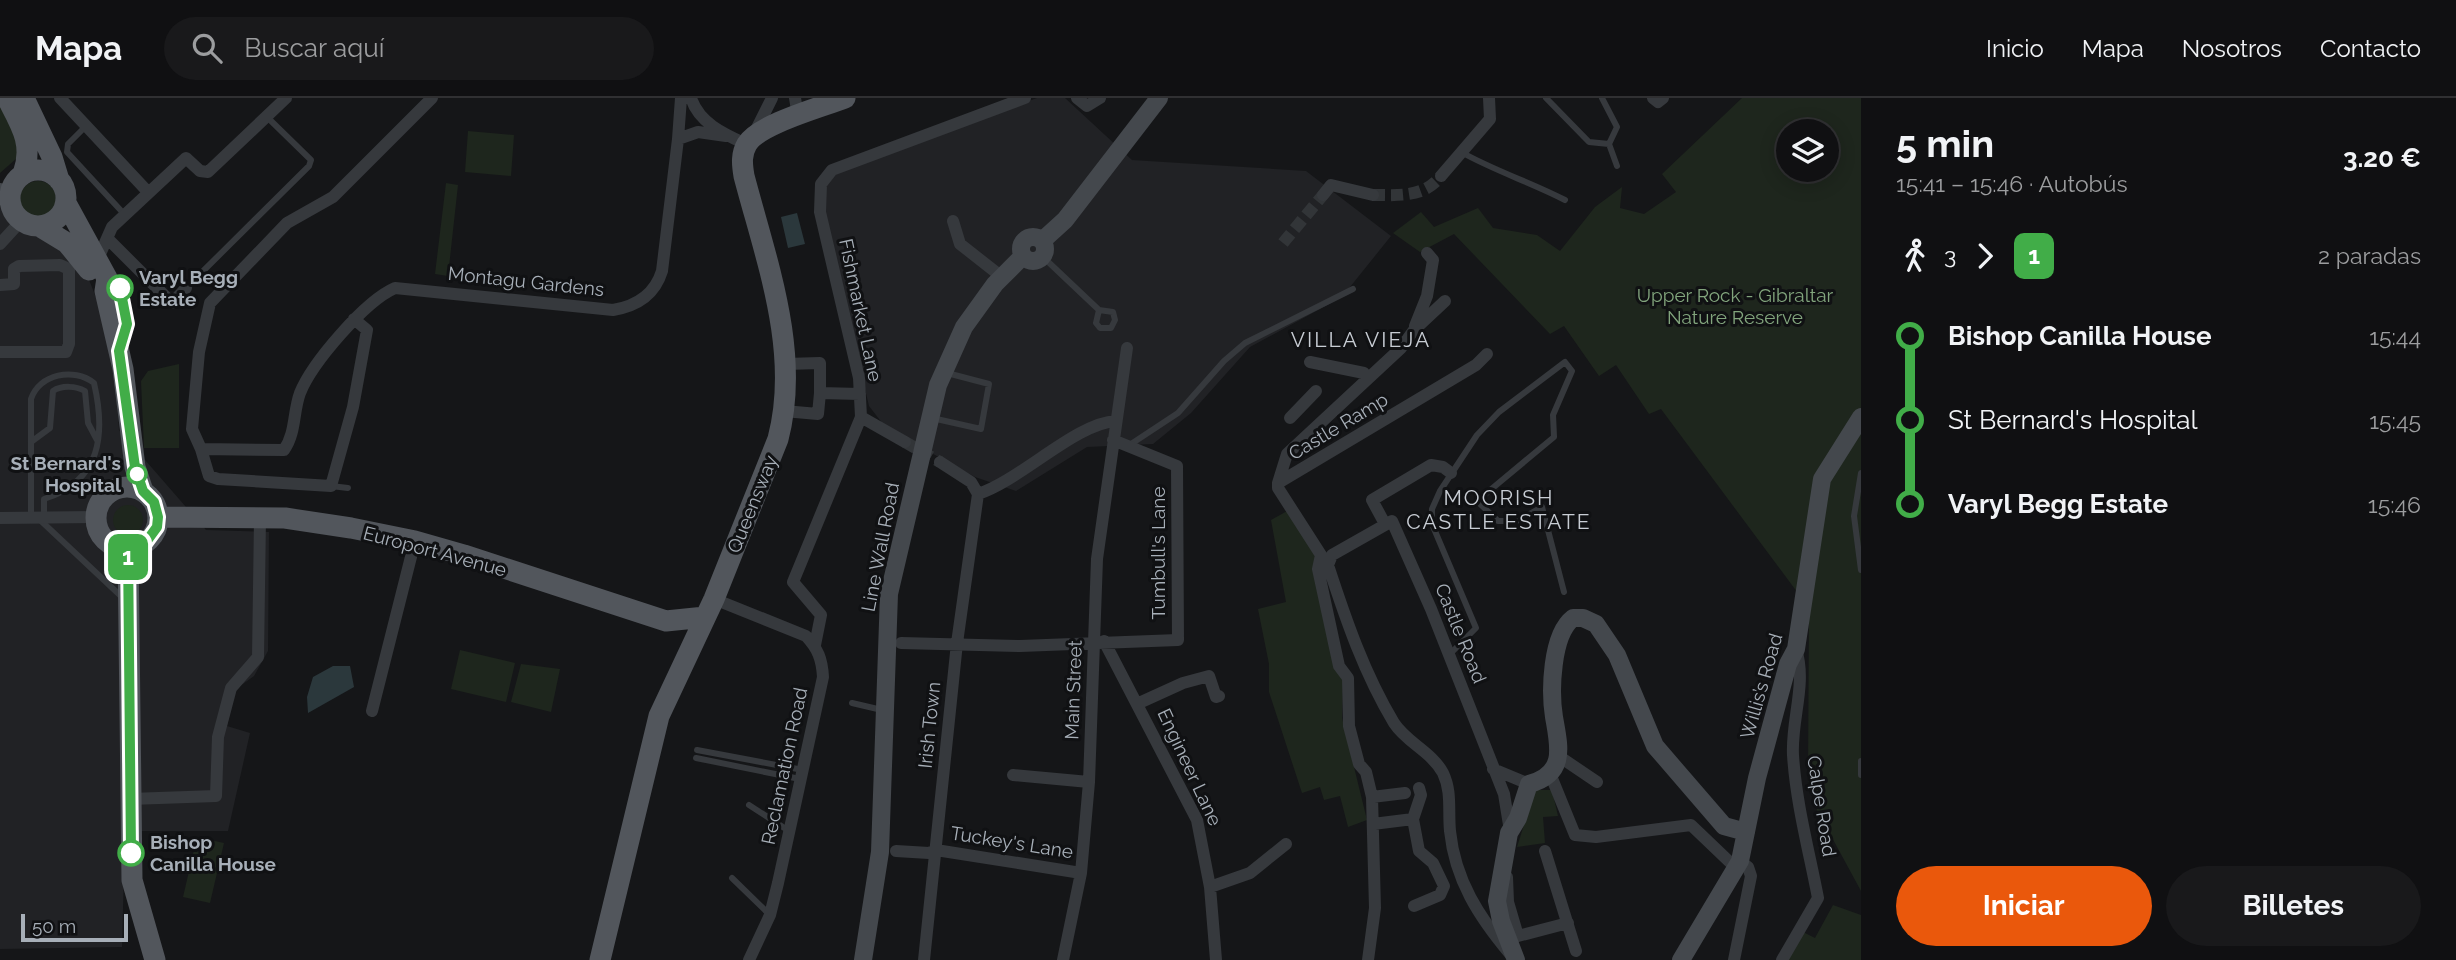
<!DOCTYPE html>
<html lang="es">
<meta charset="utf-8">
<style>
:root{--surface:#101012;--page:#19191b;--text:#f1f3f6;--muted:#9c9d9f;--line:#303032;--accent:#ea580c}
body{margin:0;font-family:Raleway,sans-serif;background:var(--page);color:var(--text);height:100vh;display:flex;flex-direction:column;font-size:26px;white-space:nowrap}
*{box-sizing:border-box;margin:0}
p{font-size:23px;color:var(--muted)}
.icon{flex:none;width:38px;height:38px;fill:none;stroke:currentColor;stroke-width:2;stroke-linecap:round;stroke-linejoin:round}
.map{position:relative;flex:1;overflow:hidden}
.details{display:flex;flex-direction:column;background:var(--surface);width:595px}
.details>*{flex:none}
.badge{padding:0 14px;border-radius:10px;font-size:24px;line-height:46px}
.tools{position:absolute;left:1776px;top:21px;display:grid;gap:14px}
.tools a{display:grid;place-items:center;width:63px;height:63px;border-radius:50%;background:var(--surface);box-shadow:0 4px 18px #0003,0 0 0 2px var(--line);font-size:35px}
.scale{position:absolute;left:21px;bottom:18px;width:107px;box-sizing:border-box;padding-left:7px;border:4px solid #a7afb8;border-top:0;font-size:19px;line-height:24px;white-space:nowrap;color:#a7afb8;-webkit-text-stroke:5px #101113;paint-order:stroke}
.map>.badge{position:absolute;translate:-50% -50%;box-shadow:0 0 0 4px #fff}
.legs{display:flex;align-items:center;gap:10px;height:77px;padding:0 35px;font-size:23px}
.legs p{margin-inline-start:auto}
.summary{display:flex;align-items:center;justify-content:space-between;height:119px;padding:0 35px}
h1{font-size:38px;font-weight:700;line-height:52px}
.cta{display:flex;gap:14px;margin-top:auto;padding:14px 35px}
.cta a{flex:1;height:80px;border-radius:42px;background:var(--accent);color:#fff;font-size:28px;font-weight:700;line-height:80px;text-align:center}
.cta a+a{background:var(--page);color:var(--text)}
ul{padding:0 35px;list-style:none}
li{display:flex;align-items:center;gap:24px;height:84px;font-size:26px}
li i{display:grid;place-items:center;width:10px;height:100%;margin:0 9px;background:currentColor}
li i::after{content:'';width:18px;height:18px;margin:-9px;border:5px solid;border-radius:50%;background:var(--surface)}
li p{margin-inline-start:auto}
li:first-child i{background:linear-gradient(#0000 50%,currentColor 0)}
li:last-child i{background:linear-gradient(currentColor 50%,#0000 0)}
header{display:flex;align-items:center;gap:42px;box-sizing:border-box;height:98px;padding:0 35px;background:var(--surface);border-bottom:2px solid var(--line)}
header strong{font-size:33px}
nav{display:flex;gap:38px;margin-inline-start:auto;font-size:24px}
.search{width:490px;height:63px;background:var(--page);display:flex;align-items:center;gap:18px;box-sizing:border-box;padding:0 24px;border-radius:38px;color:var(--muted);font-size:26px}
main{display:flex;flex:1;min-height:0}
.map>svg:first-child{display:block}
.built{fill:#212225}
.green{fill:#1e261d;fill-rule:evenodd}
.water{fill:#2b383c}
.lines{fill:none;stroke-linecap:round;stroke-linejoin:round}
.street-tunnel{stroke:#323538;stroke-width:12;stroke-dasharray:12 6;stroke-linecap:butt}
.lane{stroke:#36393d;stroke-width:6}
.street{stroke:#36393d;stroke-width:12}
.secondary{stroke:#44484d;stroke-width:18}
.primary{stroke:#52565c;stroke-width:21}
.line-1-casing{stroke:#fff;stroke-width:16}
.line-1{stroke:#41ad48;stroke-width:10}
.stop-1-dot{fill:#fff;stroke:#41ad48;stroke-width:3.5}
.labels{text-anchor:middle;stroke-width:6;stroke-linejoin:round;paint-order:stroke}
.stop-label{font-size:19px;font-weight:bold;fill:#a7afb8;stroke:#101113;text-anchor:start}
.street-label{font-size:19px;fill:#a7afb8;stroke:#101113}
.park-label{font-size:19px;fill:#82a57d;stroke:#101113}
.neighbourhood-label{font-size:21px;letter-spacing:2px;fill:#c8cdd4;stroke:#101113}
</style>
<header>
<strong>Mapa</strong>
<div class="search"><svg class="icon" aria-label="search" viewBox="0 0 24 24"><circle cx="10" cy="10" r="6"/><path d="M15 15l6 6"/></svg>Buscar aquí</div>
<nav><a>Inicio</a><a>Mapa</a><a>Nosotros</a><a>Contacto</a></nav>
</header>
<main>
<div class="map">
<svg width="1861" height="862" viewBox="0 0 1861 862">
<rect width="100%" height="100%" fill="#151618"/>
<path class="built" d="M1037 0H1065L1132 62 1306 73 1391 138 1342 199 1250 249 1191 315 1153 346 1087 349 1016 393 975 379 886 330 869 308 823 111V94L831 76Z
M0 105 74 156 84 169 106 225 115 275 119 332 206 432 269 434 268 553 254 578 236 591 227 628 250 635 228 733H125L122 849 0 851Z"/>
<path class="green" d="M1742 0H1861V793L1817 712 1808 685 1809 510 1661 311 1649 316 1616 267 1599 278 1564 228 1550 236 1454 136 1420 154 1393 135 1421 114 1434 129 1478 110 1493 130 1537 137 1560 153 1595 109 1622 89 1620 110 1644 116 1676 94 1662 76ZM1788 33H1827V72H1788Z
M0 5 18 42 17 60 0 75Z
M468 33 514 37 511 78 465 74Z
M20 101a18 18 0 1 1 36 0a18 18 0 1 1-36 0Z
M446 85 458 87 448 178 435 176Z
M179 266V350H144L141 283 148 273Z
M113 422a15 15 0 1 1 30 0a15 15 0 1 1-30 0Z
M1289 412 1313 450 1343 583 1342 620 1367 722 1348 729 1340 698 1324 702 1320 689 1302 695 1269 594V566L1258 511 1286 504 1271 422Z
M460 552 515 565 506 604 451 591Z
M521 566 560 571 551 614 511 604Z
M1535 692H1552L1558 718 1543 719 1545 745 1517 749Z
M197 739 224 745 210 805 183 799Z
M1833 807 1861 817V862H1787L1803 834 1815 840Z"/>
<path class="water" d="M797 115 805 146 788 150 781 119Z
M333 568H350L354 589 308 615 307 599 313 579Z"/>
<g class="lines">
<path class="street-tunnel" d="M1373 97C1398 97 1424 100 1441 78
M1283 145 1323 97
M905 344 940 364"/>
<path class="lane" d="M1546 0 1589 44 1609 46
M1602 0 1617 29 1609 46 1617 68
M86 28 68 46 67 54 125 117
M1461 54C1495 73 1530 84 1565 102
M1043 159 1099 212 1113 214 1115 222 1111 230H1100L1096 225 1099 212
M112 180C128 196 129 220 123 241
M186 190 309 68 311 62 267 19
M932 320 981 331 989 286 947 275
M31 344 50 330 53 293C62 287 76 288 85 293L88 325 97 342
M1128 348 1178 315 1224 263 1245 245 1353 191
M1861 375 1854 418 1861 472
M331 388 348 390
M31 420V301C39 276 74 269 94 285 106 337 101 383 44 401V420
M39 421 123 500
M1449 557 1476 530 1432 426V411L1440 393 1477 337 1499 314 1565 264 1572 273 1553 317 1554 339 1477 403 1498 423H1517L1542 409 1564 494
M852 605 882 612
M697 652 803 672
M696 660 800 681
M1861 663V677
M749 707 789 733
M732 780 770 817"/>
<path class="street" d="M60 0 148 94
M432 0 333 99 287 125 210 205 199 254 192 331 201 351 284 352C296 335 293 314 300 295 312 265 365 203 395 190L613 212C637 208 655 196 662 173L678 41 698 34 726 38
M691 0C699 25 724 36 746 46
M795 0 798 18
M1077 0 1087 8 1100 0
M1653 0 1658 4 1663 0
M755 34 772 0
M678 41 681 0
M1441 78 1490 21 1489 0
M1323 97 1331 87 1373 97
M953 123 960 146 1002 179
M108 141 172 205 186 190
M0 146 21 123
M97 163 112 129 186 60 200 73 208 74 286 0
M0 187 14 186V171L19 168 60 167 69 171V246L66 254H0
M1415 228 1427 198 1433 162 1427 155
M1310 264 1364 275
M786 266 820 265V295
M784 313 818 316 820 295 860 296
M861 319 905 344
M1290 320 1316 293
M201 351 209 378 218 381 331 388 353 309 367 232 354 221
M940 364 971 384 978 396
M1278 385V390L1321 457 1318 471 1339 568 1348 580 1349 628 1359 666 1366 674 1372 699 1375 810 1368 862
M1278 385 1287 356 1401 250 1414 232 1445 203
M1278 385 1476 267 1487 256
M978 396C1021 382 1076 325 1116 323
M0 420 96 419
M1385 426 1372 402 1431 367 1443 369 1451 375
M714 501 806 538C818 551 822 561 823 579L778 785 770 817 749 862
M1104 543 1197 722 1210 789 1216 862
M901 545 1020 548 1178 542 1177 368 1113 342
M815 547 821 517 793 484 861 319 859 280 820 114 821 86 832 72 1025 0
M1139 605 1183 585 1209 578 1216 599 1219 598
M372 613 415 443
M1560 659 1597 684
M1493 671 1529 686
M1549 673 1575 737 1596 739 1691 727 1737 771
M1013 677 1089 684
M1372 699 1405 695
M130 701 216 698 218 639 231 590 258 559 260 420
M1413 721 1419 753 1433 765 1444 788 1440 797 1414 808
M1373 726 1413 721 1421 697 1419 690
M1510 733 1504 696 1431 511 1392 423 1332 457 1328 467C1346 522 1364 575 1394 625 1407 645 1431 653 1443 675 1452 694 1448 712 1450 733 1455 782 1479 819 1510 856
M896 753 929 755 936 752 1081 775
M1545 753 1576 853
M1507 779 1508 804 1518 838 1568 825
M1210 789 1250 775 1286 746
M924 862 957 545 978 396
M1063 862 1081 775 1089 684 1097 461 1127 250
M1734 862 1751 778 1748 769 1740 763
M1782 862 1818 800C1809 753 1796 705 1793 657 1791 622 1807 586 1796 551"/>
<path class="secondary" d="M0 94 10 98
M1021 151a12 12 0 1 1 24 0a12 12 0 1 1-24 0Z
M1043 142 1065 122 1159 0
M863 862 880 754 889 496 938 287 964 229 995 186 1023 158
M1516 862 1501 823 1497 803 1509 735 1518 720 1529 686C1567 676 1559 648 1554 619 1550 594 1551 537 1573 520H1583L1596 526 1617 557 1655 648 1724 728 1746 734
M1681 862 1740 763 1757 680 1788 566 1796 551 1822 381 1861 319"/>
<path class="primary" d="M7 0C21 27 34 46 23 76
M24 0 52 59 59 82
M10 100a28 28 0 1 1 56 0a28 28 0 1 1-56 0Z
M66 105 107 180 105 193 123 271 135 369 143 393
M39 128 67 145 89 172
M96 420a31 31 0 1 1 62 0a31 31 0 1 1-62 0Z
M158 419 285 420 351 430 415 443 464 457 666 523 705 519
M128 451 132 782 155 862
M600 862 659 618 714 501 778 341C801 254 766 162 744 78 742 66 741 56 747 46 759 26 822 9 845 0"/>
</g>
<g class="lines">
<defs>
<path id="line-1" d="M120 190 127 226 119 253 135 369 143 393 154 404 158 419 157 429 146 444 128 451 131 755"/>
</defs>
<use href="#line-1" class="line-1-casing"/>
<use href="#line-1" class="line-1"/>
</g>
<g class="stop-1-dot">
<circle cx="120" cy="190" r="12"/>
<circle cx="137" cy="376" r="9"/>
<circle cx="131" cy="755" r="12"/>
</g>
<g class="labels">
<g class="stop-label">
<text x="139" y="186">Varyl Begg<tspan x="139" dy="22">Estate</tspan></text>
<text x="121" y="372" text-anchor="end">St Bernard's<tspan x="121" dy="22">Hospital</tspan></text>
<text x="150" y="751">Bishop<tspan x="150" dy="22">Canilla House</tspan></text>
</g>
<g class="street-label">
<text transform="translate(526 183) rotate(6)" y="7">Montagu Gardens</text>
<text transform="translate(861 212) rotate(78)" y="7">Fishmarket Lane</text>
<text transform="translate(1338 328) rotate(-31)" y="7">Castle Ramp</text>
<text transform="translate(752 406) rotate(-68)" y="7">Queensway</text>
<text transform="translate(880 449) rotate(-79)" y="7">Line Wall Road</text>
<text transform="translate(435 453) rotate(15)" y="7">Europort Avenue</text>
<text transform="translate(1158 455) rotate(-90)" y="7">Tumbull's Lane</text>
<text transform="translate(1461 535) rotate(68)" y="7">Castle Road</text>
<text transform="translate(1761 588) rotate(-74)" y="7">Willis’s Road</text>
<text transform="translate(1073 592) rotate(-88)" y="7">Main Street</text>
<text transform="translate(929 627) rotate(-84)" y="7">Irish Town</text>
<text transform="translate(784 668) rotate(-78)" y="7">Reclamation Road</text>
<text transform="translate(1190 669) rotate(65)" y="7">Engineer Lane</text>
<text transform="translate(1822 708) rotate(81)" y="7">Calpe Road</text>
<text transform="translate(1012 744) rotate(9)" y="7">Tuckey's Lane</text>
</g>
<g class="park-label">
<text x="1735" y="204">Upper Rock - Gibraltar<tspan x="1735" dy="22">Nature Reserve</tspan></text>
</g>
<g class="neighbourhood-label">
<text x="1361" y="249">VILLA VIEJA</text>
<text x="1499" y="407">MOORISH<tspan x="1499" dy="24">CASTLE ESTATE</tspan></text>
</g>
</g>
</svg>
<div class="tools">
<a><svg class="icon" aria-label="layers" viewBox="0 0 24 24"><path d="M12 4l9 5-9 5-9-5zM3 14l9 5 9-5"/></svg></a>
</div>
<div class="scale">50 m</div>
<b class="badge" style="left:128px;top:459px;background:#41ad48;color:#fff">1</b>
</div>
<section class="details">
<div class="summary"><div><h1>5 min</h1><p>15:41 – 15:46 · Autobús</p></div><b>3.20 €</b></div>
<div class="legs"><svg class="icon" aria-label="walk" viewBox="0 0 24 24"><circle cx="13" cy="4" r="2"/><path d="M13 8l-2 6 4 7M11 14l-3 7M7 12l3-4h3l4 4"/></svg>3<svg class="icon" aria-label="forward" viewBox="0 0 24 24"><path d="M9 5l7 7-7 7"/></svg><b class="badge" style="background:#41ad48;color:#fff">1</b><p>2 paradas</p></div>
<ul>
<li><i style="color:#41ad48"></i><b>Bishop Canilla House</b><p>15:44</p></li>
<li><i style="color:#41ad48"></i><span>St Bernard's Hospital</span><p>15:45</p></li>
<li><i style="color:#41ad48"></i><b>Varyl Begg Estate</b><p>15:46</p></li>
</ul>
<div class="cta"><a>Iniciar</a><a>Billetes</a></div>
</section>
</main>
